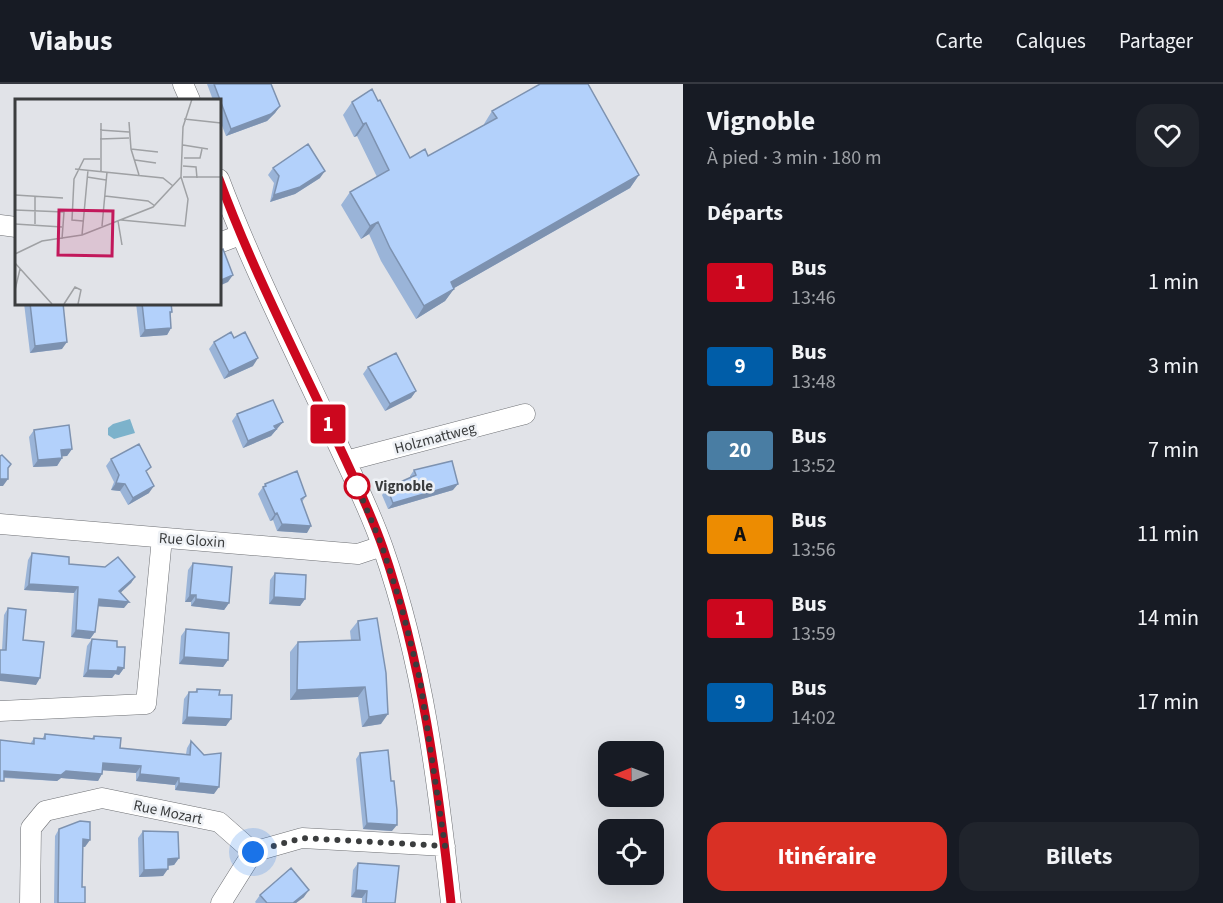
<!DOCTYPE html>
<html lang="fr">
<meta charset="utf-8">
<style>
:root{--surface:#171b24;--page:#20242c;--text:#f1f3f6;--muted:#9ea1a6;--line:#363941;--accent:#d93025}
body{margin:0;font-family:"Source Sans 3",sans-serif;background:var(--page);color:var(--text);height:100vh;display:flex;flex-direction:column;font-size:22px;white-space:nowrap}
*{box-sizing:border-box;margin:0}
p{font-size:20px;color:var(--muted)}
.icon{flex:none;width:33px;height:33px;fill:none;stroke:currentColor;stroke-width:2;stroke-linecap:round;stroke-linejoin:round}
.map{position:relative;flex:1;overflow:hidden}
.sheet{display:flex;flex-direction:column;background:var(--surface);width:540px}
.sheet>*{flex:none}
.badge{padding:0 12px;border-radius:4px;font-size:21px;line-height:39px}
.needle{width:39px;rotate:269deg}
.buttons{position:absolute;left:598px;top:657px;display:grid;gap:12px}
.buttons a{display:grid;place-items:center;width:66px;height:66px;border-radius:12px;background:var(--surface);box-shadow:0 6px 24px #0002;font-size:30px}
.you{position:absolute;width:30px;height:30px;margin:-15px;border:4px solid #fff;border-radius:50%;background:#1a73e8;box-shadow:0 0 0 9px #1a73e833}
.map>.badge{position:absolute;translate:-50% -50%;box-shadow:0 0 0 3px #fff}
h2{padding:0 24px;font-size:22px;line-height:54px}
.round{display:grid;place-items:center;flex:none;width:63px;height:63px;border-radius:18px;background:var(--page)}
.overview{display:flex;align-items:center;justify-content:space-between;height:102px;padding:0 24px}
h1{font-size:28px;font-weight:700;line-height:45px}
.button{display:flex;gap:12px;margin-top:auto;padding:12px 24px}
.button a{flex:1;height:69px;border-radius:18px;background:var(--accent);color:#fff;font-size:24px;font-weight:700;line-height:69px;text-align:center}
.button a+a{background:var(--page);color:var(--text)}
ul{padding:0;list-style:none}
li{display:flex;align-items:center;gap:18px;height:84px;padding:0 24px}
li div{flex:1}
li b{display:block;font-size:22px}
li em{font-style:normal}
li .badge{min-width:66px;font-weight:700;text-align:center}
header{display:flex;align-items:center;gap:36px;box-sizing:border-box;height:84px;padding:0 30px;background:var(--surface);border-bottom:2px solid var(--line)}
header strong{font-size:28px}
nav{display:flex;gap:33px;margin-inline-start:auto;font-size:21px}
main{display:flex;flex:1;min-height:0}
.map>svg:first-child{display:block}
.water{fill:#7cb2cb}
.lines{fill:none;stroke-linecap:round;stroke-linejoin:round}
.minor-casing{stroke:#6e7074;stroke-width:21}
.minor{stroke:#fff;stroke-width:20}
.wall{fill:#9ab4d8}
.shaded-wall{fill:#7d92b0}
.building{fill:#b3d1fb;stroke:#7d92b0;stroke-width:1.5}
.line-casing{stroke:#fff;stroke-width:14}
.line{stroke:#cc071e;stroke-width:9}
.walk{stroke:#3b3d3e;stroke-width:6;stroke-dasharray:0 10.8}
.stop-dot{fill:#fff;stroke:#cc071e;stroke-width:3}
.labels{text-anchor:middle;stroke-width:5;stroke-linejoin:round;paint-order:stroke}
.street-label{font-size:15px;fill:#3b3d3e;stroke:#eef1f5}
.stop-label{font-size:15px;font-weight:bold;fill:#3b3d3e;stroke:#eef1f5;text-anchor:start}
.inset-road{fill:none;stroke:#9fa1a4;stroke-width:1.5}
.view{fill:#c2185b;fill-opacity:0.15;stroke:#c2185b;stroke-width:3}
.inset-edge{fill:none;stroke:#3b3d3e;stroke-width:3}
</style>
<header>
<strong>Viabus</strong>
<nav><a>Carte</a><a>Calques</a><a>Partager</a></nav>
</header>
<main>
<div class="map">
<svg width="683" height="819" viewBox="0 0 683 819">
<rect width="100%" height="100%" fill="#e1e3e8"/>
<path class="water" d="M130 335 135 349 114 355 108 351V344L113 340Z"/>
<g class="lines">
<defs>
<path id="minor" d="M183 0 190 16
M219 95C251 180 292 261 330 343 348 383 369 423 383 464 423 578 438 699 451 819
M0 141 16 143
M219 159 240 151
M346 377 525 330
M0 440 358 470 382 462
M0 627 146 620 162 454
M30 819 31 744 45 727 102 714 219 738 253 768 302 754 445 762
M221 819 253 768"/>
</defs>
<use href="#minor" class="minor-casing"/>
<use href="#minor" class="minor"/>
</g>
<path class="wall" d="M207 0H271L280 22 275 29 267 37 226 52 219 34V16H213Z
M352 18 410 74 428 72 484 41V40L492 27 639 91 630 104 454 204 445 217 416 235 381 177 369 150 361 155 341 121 350 108 377 93 357 52 354 53 343 31Z
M273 84 320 94 295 110 270 118 274 99 268 91Z
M24 219H63L62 265 30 269Z
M136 219H171L172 228 170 231 171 244 167 251 140 253Z
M234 254 253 282 224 295 209 265 214 258Z
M368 283 416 307 411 314 385 327 363 290Z
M237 330 278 345 276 346 271 352 243 364 232 337Z
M34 346 72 365 67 372H62V374L57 382 33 383 29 353Z
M111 375 147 389 149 409 128 421 120 407 111 406 114 398 106 382Z
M414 386 453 406 388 425 382 411 387 404 410 394V392Z
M265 400 306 412 302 418 307 449 277 447 273 436 270 437 258 410Z
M32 469 69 480 135 493 131 499 121 508 124 524 98 522 95 548 90 555 71 553 74 509 24 506 28 476Z
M193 479 229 519 224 526 191 522V518H185L188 486Z
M275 489 305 515 300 522 269 520 270 496Z
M8 524 23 556 36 601 2 566 4 531Z
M358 537 381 640 362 643 358 613 290 616V568L298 558 351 556 350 547Z
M186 545 228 576 223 583 179 580 181 552Z
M92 555 117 563 124 584 119 591 115 590 112 594 83 593 87 562Z
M197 605 219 611 226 642 182 640 184 615 189 608H195Z
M45 650 92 654 94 652 120 664 186 670 187 664 191 657 214 710 175 706V701L136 697V689L103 686 98 697 61 694 57 697 4 694 0 656 30 660 34 654 42 655Z
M360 669 392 747 363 745 356 675Z
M59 745 85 763H83L82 803 85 819H54L55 752Z
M143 747 179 774 174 781 168 782 163 792 139 793 138 754Z
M358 779 395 819H362V814L351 813 353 786Z
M260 811 304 813 296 819H256L255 818Z"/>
<path class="shaded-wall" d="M280 22 275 29 267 37 226 52 231 45Z
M366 39 357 52 354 53 363 40Z
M325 87 320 94 295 110 270 118 274 111Z
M639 91 630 104 442 211 451 198Z
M378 138 369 150 361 155 370 142Z
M233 191 228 198 219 202V197Z
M454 205 445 217 416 235 424 222Z
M171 244 167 251 140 253 145 246Z
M67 258 62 265 30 269 35 262Z
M258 274 253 282 224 295 229 288Z
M416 307 411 314 385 327 390 320Z
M283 338 271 352 243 364 248 357 274 342Z
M72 365 67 372 56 373 61 366Z
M62 374 57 382 33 383 38 376Z
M0 395H8L3 402H0Z
M116 399 125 400 120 407 111 406Z
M458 400 453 406 388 425 393 419Z
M154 402 149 409 128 421 133 414Z
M277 429 273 436 270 437 275 430Z
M282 440 311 442 307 449 277 447Z
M135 493 131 499 115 514 119 507Z
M29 500 78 503 74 509 24 506Z
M190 511H196L191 518H185Z
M274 513 305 515 300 522 269 520Z
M99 515 129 518 124 524 94 522Z
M196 515 229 519 224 526 191 522Z
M76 546 95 548 90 555 71 553Z
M184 573 228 576 223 583 179 580Z
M118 583 124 584 119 591 115 590 112 594 83 593 88 586Z
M0 590 40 594 36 601 0 597Z
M365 603 358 613 290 616 297 606Z
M388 630 381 640 362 643 369 633Z
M187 633 231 635 226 642 182 640Z
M103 679 141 682 136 689 99 686Z
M4 687H66L102 690 98 697 61 694 57 697 0 693Z
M140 690 179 694 175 701 136 697Z
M179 699 219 703 214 710 175 706Z
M367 739 397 741 392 747 363 745Z
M83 755 90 756 85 763 78 762Z
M179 774 174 781 163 782 168 775Z
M168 785 163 792 139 793 144 786Z
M309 806 304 813 296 819H293Z
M356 806 367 807 362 814 351 813Z"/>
<path class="building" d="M214 0H271L280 22 271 30 231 45Z
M540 0H588L639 91 451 198 454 205 424 222 390 164 378 138 370 142 350 108 389 86 366 39 363 40 352 18 372 5 378 17 380 16 410 74 425 65 428 72 497 34 492 27Z
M308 60 325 87 300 103 274 111 279 92 273 84Z
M223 165 233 191 219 197V167Z
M30 219H63L67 258 35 262Z
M142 219H171L172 228H170L171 244 145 246Z
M231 248 234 254 245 248 258 274 229 288 214 258Z
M396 269 416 307 390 320 368 283Z
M273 316 283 338 274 342 276 345 248 357 237 330Z
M69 341 72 365 61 366 62 374 38 376 34 346Z
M139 360 151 383 146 387 154 402 133 414 125 400 116 399 119 391 111 375Z
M2 371 11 380 8 384V395H0V372Z
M452 377 458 400 393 419 387 404 416 391 414 386Z
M297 387 306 412 301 415 311 442 282 440 277 429 275 430 263 403 266 402 265 400Z
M32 469 69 473V480L105 483 118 473 135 493 119 507 129 518 99 515 95 548 76 546 78 503 29 500Z
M193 479 232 483 229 519 196 515V511H190Z
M275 489 306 491 305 515 274 513Z
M8 524 26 526 23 556 44 558 40 594 0 590V566H6Z
M377 534 386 589 388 630 369 633 365 603 297 606 298 558 360 556 358 537Z
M186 545 229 549 228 576 184 573Z
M92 555 117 557V563H125L124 584 118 583 117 587 88 586Z
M197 605 220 606 219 611H232L231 635 187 633 189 608H197Z
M45 650 94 655V652L121 654 120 664 190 671 191 657 204 671 221 669 219 703 179 699V694L140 690 141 682 103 679 102 690 66 687 61 691 4 687V697H0V656L34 660V654L45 655Z
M388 666 391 697H394L397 726V741L367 739 360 669Z
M80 737 90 738V756L83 755 82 803H85V819H58L59 745Z
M143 747 178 748 179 774 168 775V785L144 786Z
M358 779 399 782 395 819H366L367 807 356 806Z
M291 784 309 806 293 819H267L260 811Z"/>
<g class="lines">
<defs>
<path id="line" d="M219 95C251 182 293 264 332 347 350 385 369 424 383 464 422 578 438 699 451 819"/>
</defs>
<use href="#line" class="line-casing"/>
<use href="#line" class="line"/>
<path class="walk" d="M253 768 302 754 445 762 420 596 401 521 382 462 357 402"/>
</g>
<circle class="stop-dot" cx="357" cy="402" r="12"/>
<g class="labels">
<g class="street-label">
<text transform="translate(435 354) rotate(-15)" y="5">Holzmattweg</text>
<text transform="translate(192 456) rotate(4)" y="5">Rue Gloxin</text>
<text transform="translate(168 728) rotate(12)" y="5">Rue Mozart</text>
</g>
<g class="stop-label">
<text x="375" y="407">Vignoble</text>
</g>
</g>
<g transform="translate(15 15)">
<rect width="206" height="206" fill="#e1e3e8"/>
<path class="inset-road" d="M169 20 206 24M114 23 116 50 124 76M86 24V73M85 31 114 33M85 40 114 39M168 46 193 50M116 50 143 53M169 59H185L187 50M120 61 141 64M168 67 181 68 182 79M60 70 148 79 158 87M72 78 91 81M168 78H206M0 96 48 99M90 97 133 102 140 107M0 111 49 113 47 140M106 121 170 127 173 100 166 78M68 122 57 121 59 80 69 60H85M103 122 107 146M0 125 47 128M20 125V97M87 127 92 73M67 136 73 71M0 155 27 142 67 136 138 108 166 78 168 28 177 0M0 164 37 205M0 191 5 170M49 205 60 188 66 191 63 205"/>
<path class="view" d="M44 111 98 112 97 157 43 156Z"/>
<rect width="206" height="206" class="inset-edge"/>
</g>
</svg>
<div class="buttons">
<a><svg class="needle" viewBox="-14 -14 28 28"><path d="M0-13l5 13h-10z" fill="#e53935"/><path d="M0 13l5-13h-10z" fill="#9ea1a6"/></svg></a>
<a><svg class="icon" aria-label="locate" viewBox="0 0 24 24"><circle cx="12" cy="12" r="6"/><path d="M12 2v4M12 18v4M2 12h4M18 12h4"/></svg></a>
</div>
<div class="you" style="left:253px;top:768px"></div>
<b class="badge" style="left:328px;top:340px;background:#cc071e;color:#fff">1</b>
</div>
<section class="sheet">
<div class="overview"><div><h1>Vignoble</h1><p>À pied · 3 min · 180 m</p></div><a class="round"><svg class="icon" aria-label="heart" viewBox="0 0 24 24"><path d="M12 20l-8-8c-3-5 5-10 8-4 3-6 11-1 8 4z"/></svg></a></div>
<h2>Départs</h2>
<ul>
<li><span class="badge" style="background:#cc071e;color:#fff">1</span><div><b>Bus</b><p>13:46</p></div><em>1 min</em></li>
<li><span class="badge" style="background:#005da8;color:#fff">9</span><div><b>Bus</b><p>13:48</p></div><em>3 min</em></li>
<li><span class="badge" style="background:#497da3;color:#fff">20</span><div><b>Bus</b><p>13:52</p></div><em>7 min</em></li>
<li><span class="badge" style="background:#ed8c01;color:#111">A</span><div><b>Bus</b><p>13:56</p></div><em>11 min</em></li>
<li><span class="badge" style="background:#cc071e;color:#fff">1</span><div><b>Bus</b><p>13:59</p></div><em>14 min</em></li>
<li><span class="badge" style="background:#005da8;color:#fff">9</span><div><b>Bus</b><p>14:02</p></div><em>17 min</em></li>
</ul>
<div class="button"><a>Itinéraire</a><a>Billets</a></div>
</section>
</main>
